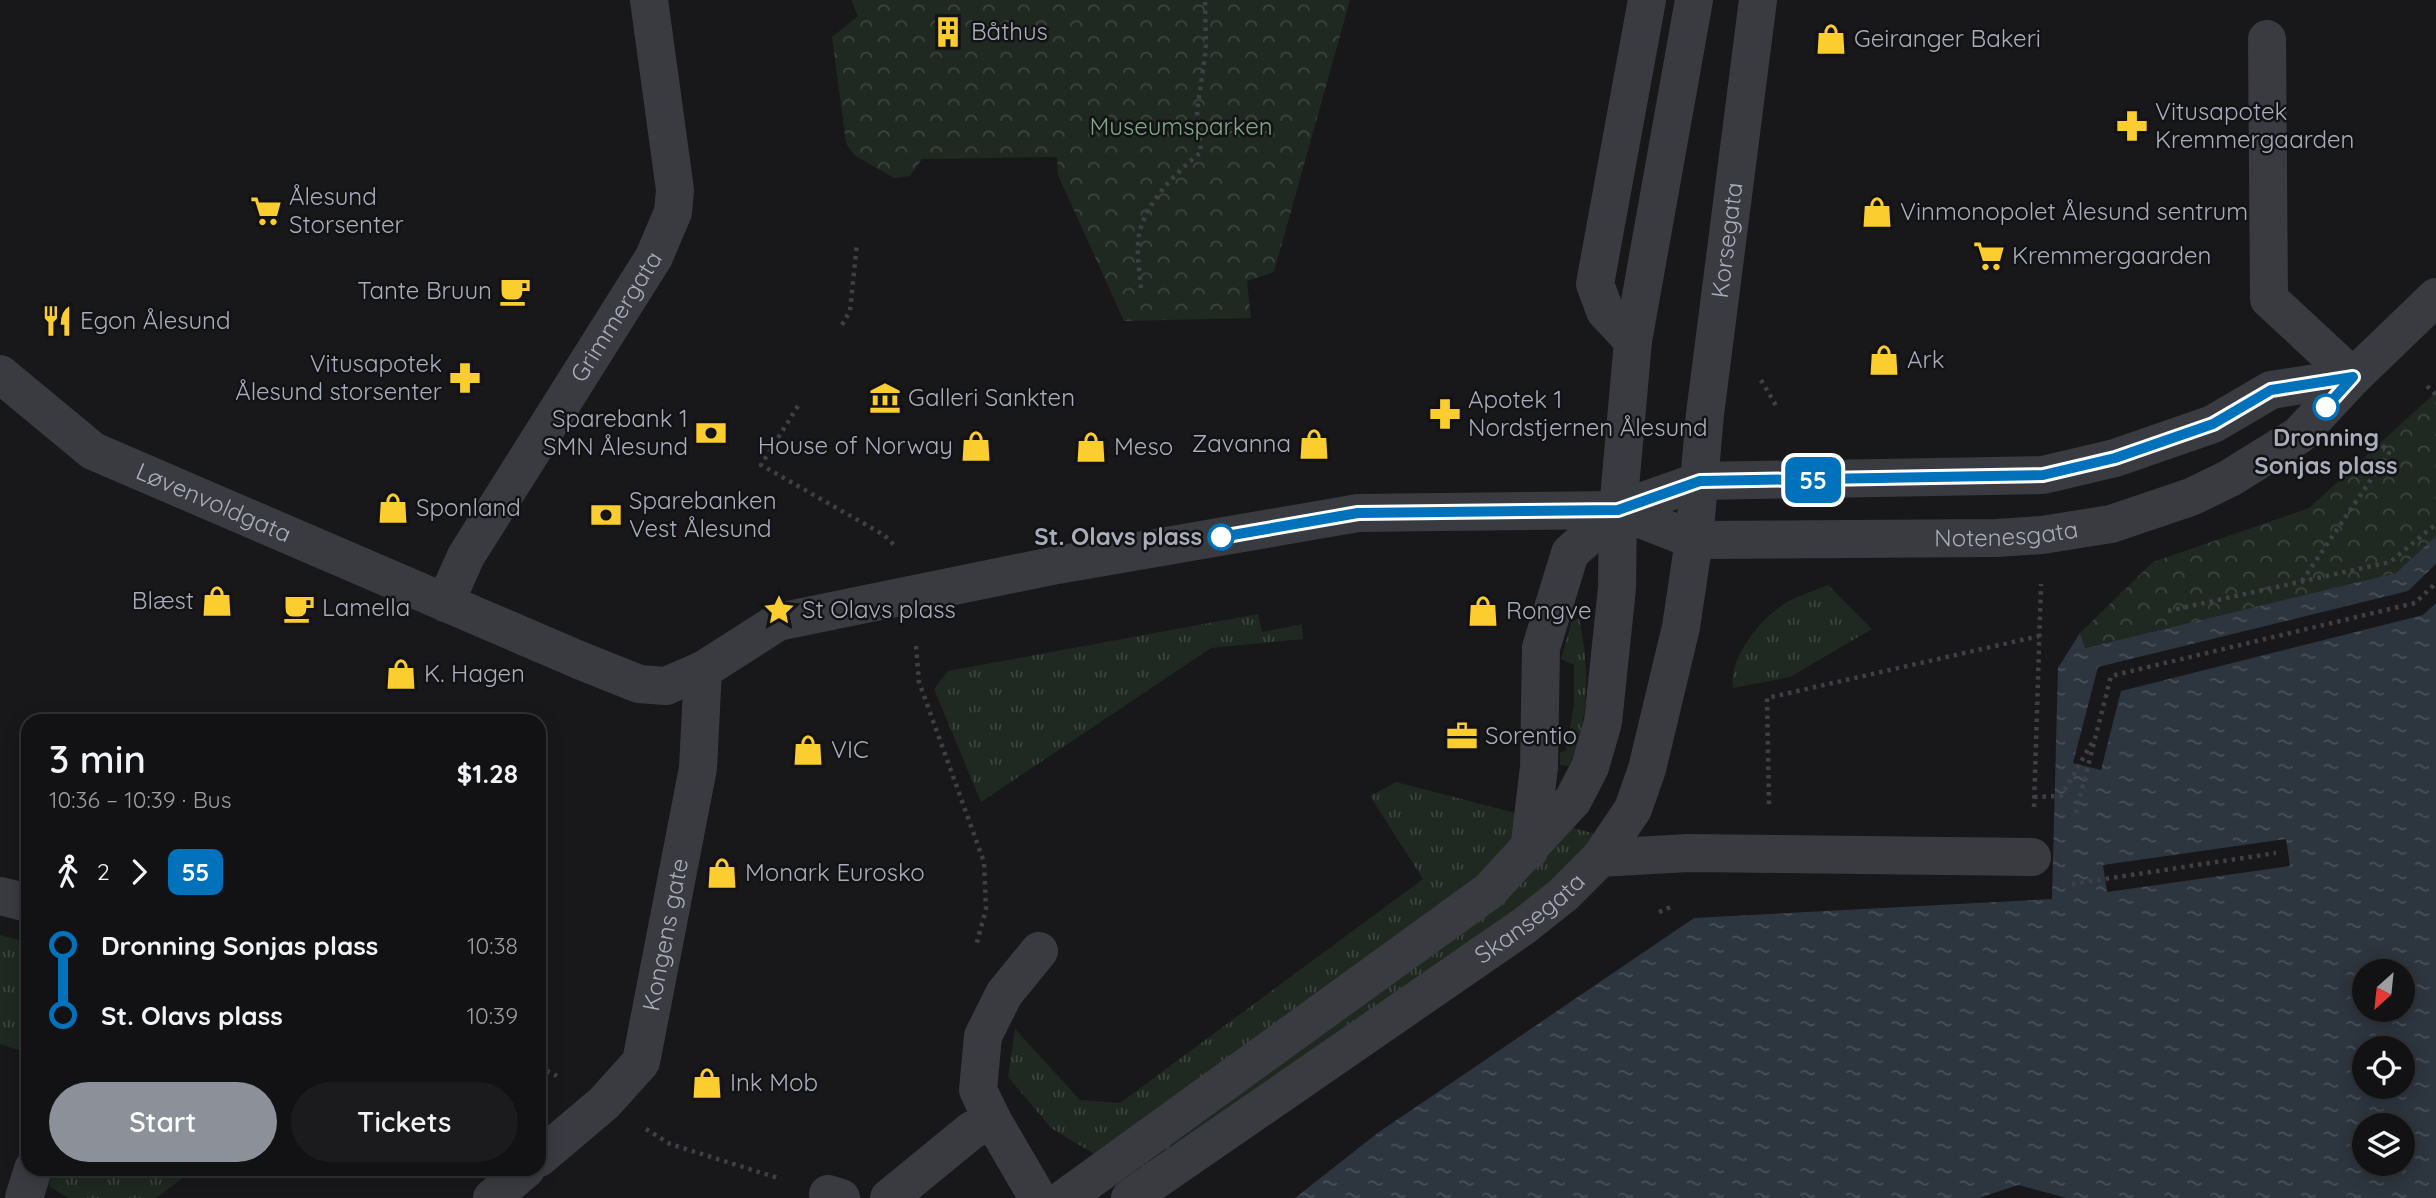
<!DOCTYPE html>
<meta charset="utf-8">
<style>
:root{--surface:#121214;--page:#1b1b1d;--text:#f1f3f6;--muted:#9c9ea0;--line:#313234;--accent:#8c9099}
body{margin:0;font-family:Quicksand,sans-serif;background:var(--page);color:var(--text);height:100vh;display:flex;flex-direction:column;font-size:26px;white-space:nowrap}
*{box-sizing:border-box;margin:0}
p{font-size:23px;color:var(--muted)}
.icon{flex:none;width:38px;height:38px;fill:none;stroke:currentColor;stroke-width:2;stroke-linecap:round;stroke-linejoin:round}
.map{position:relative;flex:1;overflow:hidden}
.panel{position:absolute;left:21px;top:714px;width:525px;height:462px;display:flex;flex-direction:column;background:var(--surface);border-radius:21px;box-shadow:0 4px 18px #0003,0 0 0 2px var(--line)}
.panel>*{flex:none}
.badge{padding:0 14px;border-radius:10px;font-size:24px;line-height:46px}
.needle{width:46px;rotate:207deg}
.controls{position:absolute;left:2352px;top:959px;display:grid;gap:14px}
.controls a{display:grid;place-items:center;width:63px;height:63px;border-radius:50%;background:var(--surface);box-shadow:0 4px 18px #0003,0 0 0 2px var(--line);font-size:35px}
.map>.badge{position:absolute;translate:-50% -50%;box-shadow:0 0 0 4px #fff}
.legs{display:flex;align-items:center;gap:10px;height:77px;padding:0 28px;font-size:23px}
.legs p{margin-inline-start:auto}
.headline{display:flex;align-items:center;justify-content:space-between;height:119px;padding:0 28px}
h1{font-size:38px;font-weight:600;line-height:52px}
.action{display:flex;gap:14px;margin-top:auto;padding:14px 28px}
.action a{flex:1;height:80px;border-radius:42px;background:var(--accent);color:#fff;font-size:28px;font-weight:600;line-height:80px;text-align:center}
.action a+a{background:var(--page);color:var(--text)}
ul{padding:0 28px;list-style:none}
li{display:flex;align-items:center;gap:24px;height:70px;font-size:26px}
li i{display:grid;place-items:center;width:10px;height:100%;margin:0 9px;background:currentColor}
li i::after{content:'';width:18px;height:18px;margin:-9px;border:5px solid;border-radius:50%;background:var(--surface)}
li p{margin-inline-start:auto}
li:first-child i{background:linear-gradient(#0000 50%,currentColor 0)}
li:last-child i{background:linear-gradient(currentColor 50%,#0000 0)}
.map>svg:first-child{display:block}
.grass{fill:url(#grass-tufts)}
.forest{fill:url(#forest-crowns)}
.water{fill:url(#water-ripples);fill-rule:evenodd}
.pier{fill:#18181a}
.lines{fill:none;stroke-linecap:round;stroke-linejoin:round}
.path{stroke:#3e4046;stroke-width:4.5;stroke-dasharray:3.5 5;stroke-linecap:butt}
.minor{stroke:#3a3b41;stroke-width:38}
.line-1-casing{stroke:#fff;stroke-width:16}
.line-1{stroke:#0072bc;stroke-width:10}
.stop-1-dot{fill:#fff;stroke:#0072bc;stroke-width:3.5}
.labels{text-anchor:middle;stroke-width:5;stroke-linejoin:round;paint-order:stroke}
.poi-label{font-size:24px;fill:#a9adbb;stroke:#131315;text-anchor:start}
.park-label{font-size:24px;fill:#7fa686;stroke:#131315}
.street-label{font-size:24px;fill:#a9adbb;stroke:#131315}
.stop-label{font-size:24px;font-weight:bold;fill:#a9adbb;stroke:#131315}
</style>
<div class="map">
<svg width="2436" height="1198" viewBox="0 0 2436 1198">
<defs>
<pattern id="grass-tufts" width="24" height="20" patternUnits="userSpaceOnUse" patternTransform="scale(1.75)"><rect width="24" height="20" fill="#1f2821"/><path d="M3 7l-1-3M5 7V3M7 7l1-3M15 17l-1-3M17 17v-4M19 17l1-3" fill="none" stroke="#3d443f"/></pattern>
<pattern id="forest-crowns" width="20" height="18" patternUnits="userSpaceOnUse" patternTransform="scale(1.75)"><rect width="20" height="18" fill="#1f2821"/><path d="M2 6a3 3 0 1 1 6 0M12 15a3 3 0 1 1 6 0" fill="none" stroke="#3d443f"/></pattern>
<pattern id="water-ripples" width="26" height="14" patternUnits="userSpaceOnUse" patternTransform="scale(1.75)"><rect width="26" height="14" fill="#2d353f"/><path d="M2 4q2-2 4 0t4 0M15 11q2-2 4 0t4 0" fill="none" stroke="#495059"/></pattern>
</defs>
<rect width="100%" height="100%" fill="#18181a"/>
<path class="grass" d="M1828 585 1872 629 1790 677 1733 688C1728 657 1764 613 1791 600 1803 594 1816 590 1828 585Z
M1258 614 1262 632 1302 624 1303 639 1211 648 981 802 934 689 948 671Z
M1579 618C1590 669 1590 718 1569 766L1560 765V752L1566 751 1574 705V665L1561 659 1572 621Z
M1396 782 1604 836 1553 889 1139 1181 1051 1128 1008 1077 1015 1029 1080 1100 1120 1103 1423 879 1370 796Z
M0 935 28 942V1053L0 1044Z
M54 1169H195L156 1198H68L49 1186Z"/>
<path class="forest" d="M851 0H1350L1274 272 1247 281 1251 318 1124 321 1058 175 1057 157 922 159 910 176 894 178 854 155 846 143 832 37 858 16Z
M2436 392V536L2396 573 2084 648 2080 633 2153 562 2309 508Z"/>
<path class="water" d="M2436 536V1198H2067L2018 1185 1979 1198H1295L1379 1132 1694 918 2052 899 2058 668 2080 633 2085 648 2396 573ZM2364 971H2403V1010H2364ZM2364 1048H2403V1087H2364ZM2364 1125H2403V1164H2364Z"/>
<path class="pier" d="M2436 564V603L2423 615 2121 691 2101 770 2073 763 2098 667 2408 591Z
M2286 839 2290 866 2107 892 2103 865Z"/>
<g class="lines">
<path class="path" d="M1141 288C1140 274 1137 259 1138 245 1139 207 1175 174 1201 152L1197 111 1206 49 1205 0
M842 325 850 311 857 243
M1761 380 1778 409
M2427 386 2436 395
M798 406 761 465 884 535 896 547
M2302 581 2389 453 2373 435
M2168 611 2390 562 2436 524
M916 646 919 682 984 862 986 909 976 946
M2034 797 2061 796 2093 741
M1769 804 1767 698 2039 636
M2034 807 2041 584
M2076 813 2111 676 2415 603 2436 583
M2072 884 2276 853
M1659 912 1673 906
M539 1067 557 1076
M646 1129 670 1144 781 1179"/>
<g class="minor">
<path d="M2267 39 2269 299 2353 377"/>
<path d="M1633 341 1605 311 1595 284 1647 0"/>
<path id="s1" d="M0 374 93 451 579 660 639 684 666 686 703 670 778 622 1057 565 1358 513 1618 510 1700 481 2043 475 2115 458 2213 424 2271 390 2353 377"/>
<path id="s2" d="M1618 510 1694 540 1996 538 2042 535 2111 524 2191 497 2230 478 2299 435 2353 377 2436 297"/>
<path id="s3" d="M445 603 466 556 654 257 673 212 675 190 649 0"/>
<path d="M1529 851 1539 767 1541 648 1570 553 1618 510"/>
<path d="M1600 858 1688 853 2032 857"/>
<path d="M0 896 28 903"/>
<path id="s4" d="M539 1158 604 1103 641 1062 698 768 703 670"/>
<path d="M828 1194 841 1198"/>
<path d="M24 1198 33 1169"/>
<path d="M492 1198 526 1169"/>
<path d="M889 1198 972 1130 993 1121"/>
<path d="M1038 1198 993 1121 978 1090 983 1036 1004 994 1039 951"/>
<path d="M1065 1198 1489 891 1573 800 1590 767 1603 722 1617 588 1618 510 1633 341 1694 0"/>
<path id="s5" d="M1130 1198 1524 926 1563 895 1600 858 1633 809 1647 769 1681 627 1694 540 1705 414 1758 0"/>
</g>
</g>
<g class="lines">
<defs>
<path id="line-1" d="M1221 537 1358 513 1618 510 1700 481 2043 475 2115 458 2213 424 2271 390 2353 377 2326 407"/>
</defs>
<use href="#line-1" class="line-1-casing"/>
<use href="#line-1" class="line-1"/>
</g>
<defs>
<symbol id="building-bare" viewBox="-9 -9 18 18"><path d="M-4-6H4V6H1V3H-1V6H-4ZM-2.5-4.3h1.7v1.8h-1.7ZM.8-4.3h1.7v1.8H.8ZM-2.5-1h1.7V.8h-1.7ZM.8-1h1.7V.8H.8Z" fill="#fccd2e" stroke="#131315" stroke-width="2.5" paint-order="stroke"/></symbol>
<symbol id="shop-bare" viewBox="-9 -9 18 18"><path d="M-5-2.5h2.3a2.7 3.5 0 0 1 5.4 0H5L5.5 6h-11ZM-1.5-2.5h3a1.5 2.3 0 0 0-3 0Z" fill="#fccd2e" stroke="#131315" stroke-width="2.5" paint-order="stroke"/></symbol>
<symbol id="pharmacy-bare" viewBox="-9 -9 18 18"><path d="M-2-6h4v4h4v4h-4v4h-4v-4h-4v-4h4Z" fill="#fccd2e" stroke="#131315" stroke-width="2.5" paint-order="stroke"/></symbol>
<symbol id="supermarket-bare" viewBox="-9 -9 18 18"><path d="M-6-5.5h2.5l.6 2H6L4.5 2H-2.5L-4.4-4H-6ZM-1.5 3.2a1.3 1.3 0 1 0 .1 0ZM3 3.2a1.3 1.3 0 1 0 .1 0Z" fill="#fccd2e" stroke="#131315" stroke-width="2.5" paint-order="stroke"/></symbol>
<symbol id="cafe-bare" viewBox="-9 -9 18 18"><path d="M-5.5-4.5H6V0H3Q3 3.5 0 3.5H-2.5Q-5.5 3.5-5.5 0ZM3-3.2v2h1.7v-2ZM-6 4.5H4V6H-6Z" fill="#fccd2e" stroke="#131315" stroke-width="2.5" paint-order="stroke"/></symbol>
<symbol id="restaurant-bare" viewBox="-9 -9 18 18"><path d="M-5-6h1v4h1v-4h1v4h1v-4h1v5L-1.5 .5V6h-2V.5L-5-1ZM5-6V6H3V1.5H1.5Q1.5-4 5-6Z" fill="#fccd2e" stroke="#131315" stroke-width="2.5" paint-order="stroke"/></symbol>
<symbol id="museum-bare" viewBox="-9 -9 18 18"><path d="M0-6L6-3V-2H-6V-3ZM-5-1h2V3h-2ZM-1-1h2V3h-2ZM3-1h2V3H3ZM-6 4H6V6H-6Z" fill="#fccd2e" stroke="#131315" stroke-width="2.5" paint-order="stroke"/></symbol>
<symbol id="bank-bare" viewBox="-9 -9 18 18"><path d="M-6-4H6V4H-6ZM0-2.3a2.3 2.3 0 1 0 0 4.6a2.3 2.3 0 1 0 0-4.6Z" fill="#fccd2e" stroke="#131315" stroke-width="2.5" paint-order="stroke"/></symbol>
<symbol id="sight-bare" viewBox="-9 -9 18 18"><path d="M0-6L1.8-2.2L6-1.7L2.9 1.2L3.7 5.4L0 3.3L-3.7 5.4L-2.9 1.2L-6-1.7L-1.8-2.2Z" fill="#fccd2e" stroke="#131315" stroke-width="2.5" paint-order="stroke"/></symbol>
<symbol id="office-bare" viewBox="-9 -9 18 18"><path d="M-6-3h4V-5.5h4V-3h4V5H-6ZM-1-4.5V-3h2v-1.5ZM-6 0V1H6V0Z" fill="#fccd2e" stroke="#131315" stroke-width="2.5" paint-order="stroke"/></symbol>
</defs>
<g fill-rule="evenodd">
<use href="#building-bare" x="926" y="10" width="44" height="44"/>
<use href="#shop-bare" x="1809" y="17" width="44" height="44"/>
<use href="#pharmacy-bare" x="2110" y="104" width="44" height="44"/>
<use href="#supermarket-bare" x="244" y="189" width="44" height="44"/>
<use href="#shop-bare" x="1855" y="190" width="44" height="44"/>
<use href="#supermarket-bare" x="1967" y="234" width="44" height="44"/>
<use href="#cafe-bare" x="493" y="269" width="44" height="44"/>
<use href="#restaurant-bare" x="35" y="299" width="44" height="44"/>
<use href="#shop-bare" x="1862" y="338" width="44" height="44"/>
<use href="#pharmacy-bare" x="443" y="356" width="44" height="44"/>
<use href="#museum-bare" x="863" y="376" width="44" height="44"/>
<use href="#pharmacy-bare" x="1423" y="392" width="44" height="44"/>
<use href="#bank-bare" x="689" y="411" width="44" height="44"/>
<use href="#shop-bare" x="1292" y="422" width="44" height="44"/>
<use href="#shop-bare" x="954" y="424" width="44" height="44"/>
<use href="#shop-bare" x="1069" y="425" width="44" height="44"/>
<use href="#shop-bare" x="371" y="486" width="44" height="44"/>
<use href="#bank-bare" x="584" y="493" width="44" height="44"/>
<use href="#shop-bare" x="195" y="579" width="44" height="44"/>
<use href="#cafe-bare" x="277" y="586" width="44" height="44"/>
<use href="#sight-bare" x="757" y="588" width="44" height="44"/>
<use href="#shop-bare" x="1461" y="589" width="44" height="44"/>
<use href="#shop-bare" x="379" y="652" width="44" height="44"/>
<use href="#office-bare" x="1440" y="714" width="44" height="44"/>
<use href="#shop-bare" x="786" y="728" width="44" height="44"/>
<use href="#shop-bare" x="700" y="851" width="44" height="44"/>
<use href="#shop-bare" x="685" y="1061" width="44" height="44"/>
</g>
<g class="stop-1-dot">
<circle cx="2326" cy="407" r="12"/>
<circle cx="1221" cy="537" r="12"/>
</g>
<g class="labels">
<g class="poi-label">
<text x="971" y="40">Båthus</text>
<text x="1854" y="47">Geiranger Bakeri</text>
<text x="2155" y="120">Vitusapotek<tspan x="2155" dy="28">Kremmergaarden</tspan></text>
<text x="289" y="205">Ålesund<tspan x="289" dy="28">Storsenter</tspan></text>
<text x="1900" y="220">Vinmonopolet Ålesund sentrum</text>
<text x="2012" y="264">Kremmergaarden</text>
<text x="492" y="299" text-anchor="end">Tante Bruun</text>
<text x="80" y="329">Egon Ålesund</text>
<text x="1907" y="368">Ark</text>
<text x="442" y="372" text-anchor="end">Vitusapotek<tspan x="442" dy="28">Ålesund storsenter</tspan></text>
<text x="908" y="406">Galleri Sankten</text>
<text x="1468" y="408">Apotek 1<tspan x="1468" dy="28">Nordstjernen Ålesund</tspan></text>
<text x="688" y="427" text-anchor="end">Sparebank 1<tspan x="688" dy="28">SMN Ålesund</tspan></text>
<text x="1291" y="452" text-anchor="end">Zavanna</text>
<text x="953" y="454" text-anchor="end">House of Norway</text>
<text x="1114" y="455">Meso</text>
<text x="629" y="509">Sparebanken<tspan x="629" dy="28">Vest Ålesund</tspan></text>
<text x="416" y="516">Sponland</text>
<text x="194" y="609" text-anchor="end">Blæst</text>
<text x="322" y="616">Lamella</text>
<text x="802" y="618">St Olavs plass</text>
<text x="1506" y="619">Rongve</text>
<text x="424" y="682">K. Hagen</text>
<text x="1485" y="744">Sorentio</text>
<text x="831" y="758">VIC</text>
<text x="745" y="881">Monark Eurosko</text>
<text x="730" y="1091">Ink Mob</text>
</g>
<g class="park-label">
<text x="1181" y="135">Museumsparken</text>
</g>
<g class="street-label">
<text dy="8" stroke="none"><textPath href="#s5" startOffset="1218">Korsegata</textPath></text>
<text dy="8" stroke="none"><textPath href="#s3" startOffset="334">Grimmergata</textPath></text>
<text dy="8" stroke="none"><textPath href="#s1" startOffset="252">Løvenvoldgata</textPath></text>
<text dy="8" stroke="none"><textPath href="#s2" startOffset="394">Notenesgata</textPath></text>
<text dy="8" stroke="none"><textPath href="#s5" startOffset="488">Skansegata</textPath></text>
<text dy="8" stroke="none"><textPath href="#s4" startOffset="270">Kongens gate</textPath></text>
</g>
<g class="stop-label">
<text x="2326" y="446">Dronning<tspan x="2326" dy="28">Sonjas plass</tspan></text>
<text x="1202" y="545" text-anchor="end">St. Olavs plass</text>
</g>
</g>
</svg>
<div class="controls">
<a><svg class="needle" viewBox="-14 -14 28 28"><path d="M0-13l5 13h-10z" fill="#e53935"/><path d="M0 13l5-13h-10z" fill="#9c9ea0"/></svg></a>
<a><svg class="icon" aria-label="locate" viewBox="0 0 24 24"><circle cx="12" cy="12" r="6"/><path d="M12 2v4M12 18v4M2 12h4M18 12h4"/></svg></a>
<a><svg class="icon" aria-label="layers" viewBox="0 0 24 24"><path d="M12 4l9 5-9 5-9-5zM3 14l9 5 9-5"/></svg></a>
</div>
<b class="badge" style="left:1813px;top:480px;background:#0072bc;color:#fff">55</b>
<section class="panel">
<div class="headline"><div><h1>3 min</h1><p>10:36 – 10:39 · Bus</p></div><b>$1.28</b></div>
<div class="legs"><svg class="icon" aria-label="walk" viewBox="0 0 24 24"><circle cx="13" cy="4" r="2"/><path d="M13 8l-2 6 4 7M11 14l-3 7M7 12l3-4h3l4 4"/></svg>2<svg class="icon" aria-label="forward" viewBox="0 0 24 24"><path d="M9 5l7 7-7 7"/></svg><b class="badge" style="background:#0072bc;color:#fff">55</b></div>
<ul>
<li><i style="color:#0072bc"></i><b>Dronning Sonjas plass</b><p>10:38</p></li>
<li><i style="color:#0072bc"></i><b>St. Olavs plass</b><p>10:39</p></li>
</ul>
<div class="action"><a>Start</a><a>Tickets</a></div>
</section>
</div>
